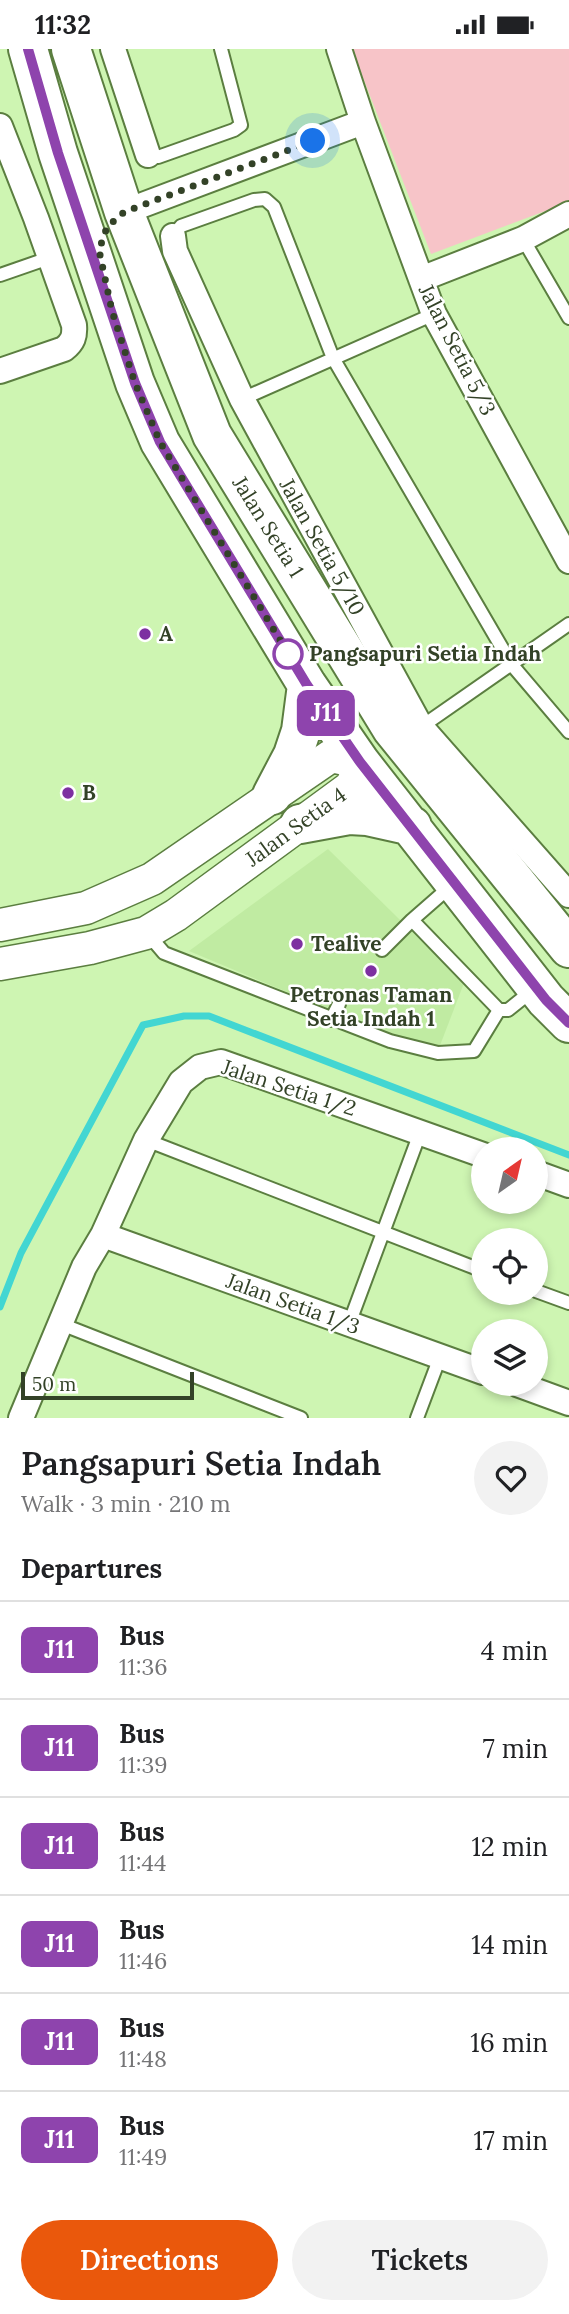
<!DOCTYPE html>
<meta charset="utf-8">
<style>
:root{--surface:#fff;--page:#f2f2f2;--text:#202124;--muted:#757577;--line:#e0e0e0;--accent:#ea580c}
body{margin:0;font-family:Lora,serif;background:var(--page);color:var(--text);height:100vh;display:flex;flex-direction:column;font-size:26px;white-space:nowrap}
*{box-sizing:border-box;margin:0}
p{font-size:23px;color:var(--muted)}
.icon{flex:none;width:38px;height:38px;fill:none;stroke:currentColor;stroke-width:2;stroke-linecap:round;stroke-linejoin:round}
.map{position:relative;height:1369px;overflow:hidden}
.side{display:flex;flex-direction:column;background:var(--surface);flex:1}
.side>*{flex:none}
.badge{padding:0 14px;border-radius:10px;font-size:24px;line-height:46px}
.needle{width:46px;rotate:34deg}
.controls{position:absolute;left:471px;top:1088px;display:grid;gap:14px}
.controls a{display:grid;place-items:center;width:77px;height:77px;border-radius:50%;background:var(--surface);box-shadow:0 4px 10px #0003;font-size:35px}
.scale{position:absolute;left:21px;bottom:18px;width:173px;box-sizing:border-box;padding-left:7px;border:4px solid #334227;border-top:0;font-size:19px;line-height:24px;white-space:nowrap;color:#334227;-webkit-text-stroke:5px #fff;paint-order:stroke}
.you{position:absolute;width:35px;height:35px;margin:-18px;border:5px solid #fff;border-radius:50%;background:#1a73e8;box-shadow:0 0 0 10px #1a73e833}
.map>.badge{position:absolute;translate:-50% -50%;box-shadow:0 0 0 4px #fff}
h2{padding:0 21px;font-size:26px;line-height:63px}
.round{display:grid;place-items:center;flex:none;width:74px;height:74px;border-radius:37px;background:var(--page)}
.overview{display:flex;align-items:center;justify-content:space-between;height:119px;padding:0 21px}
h1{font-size:33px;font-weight:600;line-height:52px}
.primary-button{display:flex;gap:14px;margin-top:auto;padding:14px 21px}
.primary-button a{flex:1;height:80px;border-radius:42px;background:var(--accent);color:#fff;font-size:28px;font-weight:600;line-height:80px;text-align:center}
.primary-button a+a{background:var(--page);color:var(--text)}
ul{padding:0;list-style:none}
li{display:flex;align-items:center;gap:21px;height:98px;padding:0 21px;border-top:2px solid var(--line)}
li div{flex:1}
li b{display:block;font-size:26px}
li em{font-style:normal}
li .badge{min-width:77px;font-weight:700;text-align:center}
.status{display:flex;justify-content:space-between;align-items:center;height:49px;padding:0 35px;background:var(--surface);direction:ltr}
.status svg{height:19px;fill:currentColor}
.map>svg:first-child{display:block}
.built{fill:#c0eba2}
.park{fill:#f7c4c8}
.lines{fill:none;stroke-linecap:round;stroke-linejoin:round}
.stream{stroke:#42d6d2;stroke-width:7}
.service-casing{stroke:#5b7e40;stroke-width:16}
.minor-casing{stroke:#5b7e40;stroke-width:28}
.tertiary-casing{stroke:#5b7e40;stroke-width:35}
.primary-casing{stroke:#5b7e40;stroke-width:42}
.service{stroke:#fff;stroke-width:12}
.minor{stroke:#fff;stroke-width:24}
.tertiary{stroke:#fff;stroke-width:32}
.primary{stroke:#fff;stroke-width:38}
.line-casing{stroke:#fff;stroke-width:16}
.line{stroke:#8e44ad;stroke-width:10}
.walk{stroke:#334227;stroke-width:7;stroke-dasharray:0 12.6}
.poi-dot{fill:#7d30a1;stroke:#fff;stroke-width:2.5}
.stop-dot{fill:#fff;stroke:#8e44ad;stroke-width:3.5}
.labels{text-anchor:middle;stroke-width:5;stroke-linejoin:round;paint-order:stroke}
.street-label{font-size:21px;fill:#334227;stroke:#fff}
.poi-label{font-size:21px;font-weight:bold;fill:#334227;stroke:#fff;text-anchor:start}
.stop-label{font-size:21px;font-weight:bold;fill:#334227;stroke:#fff;text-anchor:start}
</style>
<div class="status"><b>11:32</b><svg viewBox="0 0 49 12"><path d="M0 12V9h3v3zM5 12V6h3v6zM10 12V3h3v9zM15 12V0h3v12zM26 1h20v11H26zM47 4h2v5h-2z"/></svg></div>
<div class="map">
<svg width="569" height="1369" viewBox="0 0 569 1369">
<rect width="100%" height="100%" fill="#cef5b2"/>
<path class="built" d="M328 800 464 934 439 999 395 988 189 902Z"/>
<path class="park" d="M352 0H569V151L556 158 431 205Z"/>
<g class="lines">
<path class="stream" d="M0 1258 21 1204 143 976 184 967H209L569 1106"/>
<defs>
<path id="service" d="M148 106 158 108 234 81 241 76 221 0
M173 187 181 177 254 151 265 150 274 158 333 309 512 616 569 683
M523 190 569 269
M0 226 49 209
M242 350 434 265
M421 678 569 575
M452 836 412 871 499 961H508L533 941
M147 884 164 904 390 992 438 1004 474 1002 499 961
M382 901 412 871
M331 971 339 955
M146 1091 483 1222
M536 1242 569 1254
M61 1275 301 1369
M349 1275 420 1084
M417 1369 440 1308"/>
<path id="minor" d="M113 0 148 106
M339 0 363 73 434 265 569 512
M0 77 36 169 74 276C75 287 73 293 64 300L0 322
M124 163 363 73
M173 187 175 202 242 350 421 678 569 846
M421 230 523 190 569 165
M536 1124 569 1136
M103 1186 483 1323
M517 1335 569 1354
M21 1369 84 1218 103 1186 146 1091 181 1033 200 1018 221 1013 483 1106"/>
<path id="tertiary" d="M0 876 86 859 152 830 331 707 360 713 352 737 176 866 146 884 90 899 0 915"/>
<path id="primary" d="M28 0 58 104 135 334 160 393 307 636 360 713 546 951 569 974
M71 0 124 163 212 386 392 680 569 899
M272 746 293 706 301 682 307 636
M300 775 349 766 367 767 412 777"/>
</defs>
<use href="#service" class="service-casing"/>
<use href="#minor" class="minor-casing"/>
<use href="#tertiary" class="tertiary-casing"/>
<use href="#primary" class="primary-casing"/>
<use href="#service" class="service"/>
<use href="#minor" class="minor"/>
<use href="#tertiary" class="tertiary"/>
<use href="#primary" class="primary"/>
</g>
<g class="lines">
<defs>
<path id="line" d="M28 0 58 104 135 334 160 393 307 636 360 713 546 951 569 974"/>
</defs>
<use href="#line" class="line-casing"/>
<use href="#line" class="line"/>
<path class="walk" d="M288 605 294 614 160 393 135 334 112 262 99 201 107 178 124 163 313 92"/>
</g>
<g class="poi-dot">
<circle cx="145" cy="585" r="7"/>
<circle cx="68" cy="744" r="7"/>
<circle cx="297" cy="895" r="7"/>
<circle cx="371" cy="922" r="7"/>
</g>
<circle class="stop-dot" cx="288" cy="605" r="14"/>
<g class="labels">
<g class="street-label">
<text transform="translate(457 301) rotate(63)" y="7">Jalan Setia 5/3</text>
<text transform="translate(268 478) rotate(58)" y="7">Jalan Setia 1</text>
<text transform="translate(322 498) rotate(61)" y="7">Jalan Setia 5/10</text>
<text transform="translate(296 778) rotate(-36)" y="7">Jalan Setia 4</text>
<text transform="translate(289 1039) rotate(18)" y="7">Jalan Setia 1/2</text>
<text transform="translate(293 1255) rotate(20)" y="7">Jalan Setia 1/3</text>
</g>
<g class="poi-label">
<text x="159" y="592">A</text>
<text x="82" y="751">B</text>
<text x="311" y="902">Tealive</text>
<text x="371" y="953" text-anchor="middle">Petronas Taman<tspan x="371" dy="24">Setia Indah 1</tspan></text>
</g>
<g class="stop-label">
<text x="309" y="612">Pangsapuri Setia Indah</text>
</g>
</g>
</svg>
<div class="controls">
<a><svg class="needle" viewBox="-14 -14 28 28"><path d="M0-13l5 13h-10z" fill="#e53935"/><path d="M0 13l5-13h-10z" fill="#757577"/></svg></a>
<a><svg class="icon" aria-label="locate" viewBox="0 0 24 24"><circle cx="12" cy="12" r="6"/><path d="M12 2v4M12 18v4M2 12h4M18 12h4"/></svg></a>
<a><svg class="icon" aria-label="layers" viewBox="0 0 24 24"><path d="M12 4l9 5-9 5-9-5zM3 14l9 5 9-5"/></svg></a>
</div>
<div class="scale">50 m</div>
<div class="you" style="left:313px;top:92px"></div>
<b class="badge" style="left:326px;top:664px;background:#8e44ad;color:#fff">J11</b>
</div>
<section class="side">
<div class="overview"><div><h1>Pangsapuri Setia Indah</h1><p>Walk · 3 min · 210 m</p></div><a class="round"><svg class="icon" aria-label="heart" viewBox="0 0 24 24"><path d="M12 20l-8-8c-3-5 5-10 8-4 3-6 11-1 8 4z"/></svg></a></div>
<h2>Departures</h2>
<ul>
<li><span class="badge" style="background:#8e44ad;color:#fff">J11</span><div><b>Bus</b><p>11:36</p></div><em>4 min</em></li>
<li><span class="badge" style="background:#8e44ad;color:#fff">J11</span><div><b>Bus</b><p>11:39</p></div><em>7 min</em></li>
<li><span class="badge" style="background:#8e44ad;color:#fff">J11</span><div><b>Bus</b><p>11:44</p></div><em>12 min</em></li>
<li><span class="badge" style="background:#8e44ad;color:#fff">J11</span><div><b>Bus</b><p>11:46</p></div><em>14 min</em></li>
<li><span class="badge" style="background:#8e44ad;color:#fff">J11</span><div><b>Bus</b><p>11:48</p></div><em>16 min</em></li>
<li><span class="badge" style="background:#8e44ad;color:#fff">J11</span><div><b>Bus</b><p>11:49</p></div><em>17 min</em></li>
</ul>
<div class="primary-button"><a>Directions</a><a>Tickets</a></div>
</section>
